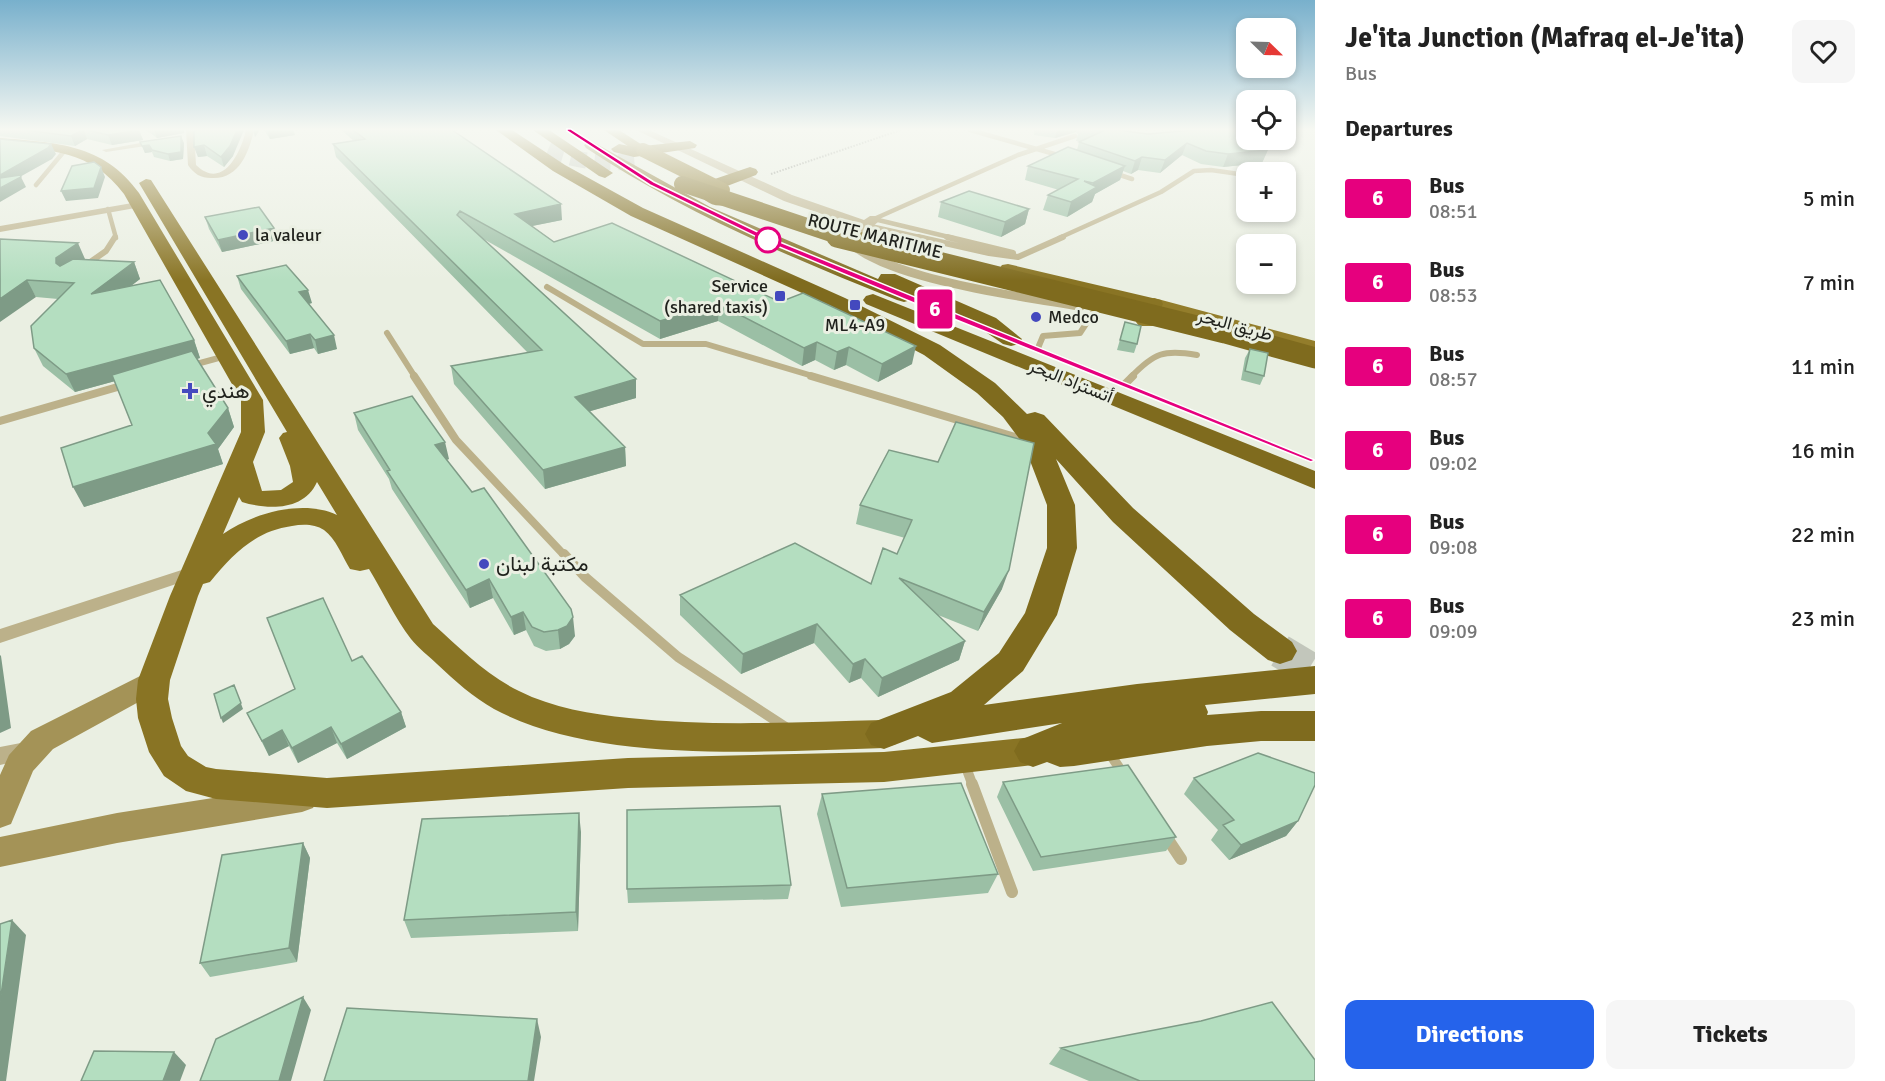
<!DOCTYPE html>
<meta charset="utf-8">
<style>
:root{--surface:#fff;--page:#f6f6f6;--text:#222;--muted:#767676;--accent:#2563eb}
body{margin:0;font-family:Signika,Vazirmatn,sans-serif;background:var(--page);color:var(--text);height:100vh;display:flex;flex-direction:column;font-size:22px;white-space:nowrap}
*{box-sizing:border-box;margin:0}
p{font-size:20px;color:var(--muted)}
.icon{flex:none;width:33px;height:33px;fill:none;stroke:currentColor;stroke-width:2;stroke-linecap:round;stroke-linejoin:round}
.map{position:relative;flex:1;overflow:hidden}
.sheet{display:flex;flex-direction:column;background:var(--surface);width:570px}
.sheet>*{flex:none}
.badge{padding:0 12px;border-radius:4px;font-size:21px;line-height:39px}
.needle{width:39px;rotate:113deg}
.buttons{position:absolute;left:1236px;top:18px;display:grid;gap:12px}
.buttons a{display:grid;place-items:center;width:60px;height:60px;border-radius:12px;background:var(--surface);box-shadow:0 3px 9px #0003;font-size:30px}
.map>.badge{position:absolute;translate:-50% -50%;box-shadow:0 0 0 3px #fff}
h2{padding:0 30px;font-size:22px;line-height:54px}
.round{display:grid;place-items:center;flex:none;width:63px;height:63px;border-radius:12px;background:var(--page)}
.head{display:flex;align-items:center;justify-content:space-between;height:102px;padding:0 30px}
h1{font-size:28px;font-weight:800;line-height:45px}
.primary-button{display:flex;gap:12px;margin-top:auto;padding:12px 30px}
.primary-button a{flex:1;height:69px;border-radius:12px;background:var(--accent);color:#fff;font-size:24px;font-weight:800;line-height:69px;text-align:center}
.primary-button a+a{background:var(--page);color:var(--text)}
ul{padding:0;list-style:none}
li{display:flex;align-items:center;gap:18px;height:84px;padding:0 30px}
li div{flex:1}
li b{display:block;font-size:22px}
li em{font-style:normal}
li .badge{min-width:66px;font-weight:700;text-align:center}
main{display:flex;flex:1;min-height:0}
.map>svg:first-child{display:block}
.lines{fill:none;stroke-linecap:round;stroke-linejoin:round}
.motorway-tunnel-far1{stroke:#c2c6bb;stroke-width:16;stroke-dasharray:16 8;stroke-linecap:butt}
.motorway-tunnel{stroke:#c2c6bb;stroke-width:34;stroke-dasharray:34 17;stroke-linecap:butt}
.path{stroke:#8d9087;stroke-width:2;stroke-dasharray:1.5 1.5;stroke-linecap:butt}
.service-far4{stroke:#bcb18a;stroke-width:4.5}
.service-far3{stroke:#bcb18a;stroke-width:6}
.service-far2{stroke:#bcb18a;stroke-width:8}
.service-far1{stroke:#bcb18a;stroke-width:10}
.service{stroke:#bcb18a;stroke-width:12}
.minor{fill:#bcb18a;fill-rule:evenodd}
.tertiary{fill:#bcb18a;fill-rule:evenodd}
.secondary{fill:#a49357;fill-rule:evenodd}
.primary{fill:#937d2b;fill-rule:evenodd}
.trunk{fill:#897424;fill-rule:evenodd}
.motorway{fill:#7f6b1e;fill-rule:evenodd}
.trunk-bridge{stroke:#897424;stroke-width:14}
.motorway-bridge-far1{stroke:#7f6b1e;stroke-width:16}
.motorway-bridge{stroke:#7f6b1e;stroke-width:21}
.wall{fill:#9bbfa5}
.shaded-wall{fill:#7e9b86}
.building{fill:#b4dec0;stroke:#7e9b86;stroke-width:1.5}
.line{fill:#e6007e;stroke:#fff;stroke-width:1.5}
.poi-dot{fill:#4449be;stroke:#eaefe2;stroke-width:2}
.stop-dot{fill:#fff;stroke:#e6007e;stroke-width:3}
.labels{text-anchor:middle;stroke-width:6;stroke-linejoin:round;paint-order:stroke}
.far-poi-label{font-size:18px;fill:#20221d;stroke:#eaefe2;text-anchor:start}
.far-street-label{font-size:18px;fill:#20221d;stroke:#eaefe2}
.poi-label{font-size:21px;fill:#20221d;stroke:#eaefe2;text-anchor:start}
</style>
<main>
<div class="map">
<svg width="1315" height="1081" viewBox="0 0 1315 1081">
<rect width="100%" height="100%" fill="#eaefe2"/>
<g class="lines">
<path class="motorway-tunnel-far1" d="M548 150C577 162 605 164 636 161"/>
<path class="motorway-tunnel" d="M1280 651 1315 672"/>
<path class="path" d="M771 174 901 130"/>
<path class="service-far4" d="M970 130 1065 157
M1111 172 1132 179
M36 185 66 149
M108 209 116 238
M874 219 1018 155 1075 136
M874 219 953 238
M866 225 924 238
M1059 238 1161 192 1194 171 1211 170 1246 175"/>
<path class="service-far3" d="M918 237 989 253 1018 257 1063 237
M947 237 1013 253
M86 265 106 251 115 237
M547 287 643 344H706L816 377
M387 333 415 377
M1038 348 1043 336 1080 333 1095 310
M189 366 226 356
M1131 377C1154 353 1164 349 1197 355"/>
<path class="service-far2" d="M414 376 456 440 565 556
M811 376 1028 441
M1125 384 1133 376
M0 421 128 384"/>
<path class="service-far1" d="M564 554 585 577 678 657 787 728
M1108 751 1124 775
M964 762 973 786"/>
<path class="service" d="M972 784 1012 892
M1165 835 1181 859"/>
<path class="minor" d="M186 130H194L196 165C223 191 241 152 246 130H254C249 152 239 180 211 178 201 178 194 174 188 165Z
M162 139 166 141 165 143 106 152 102 150Z
M138 202 143 205 141 207 0 232V226Z
M194 566 200 568 203 572 200 576 0 643V629Z
M31 741 38 744 41 750 38 756 0 765V747Z"/>
<path class="tertiary" d="M636 130H649L792 195 864 220 870 216H878L880 219 878 222 856 240C895 277 1025 292 1081 303L1088 307 1081 311C1026 301 875 283 843 241L857 226 784 201Z"/>
<path class="secondary" d="M154 669 164 672 168 680 164 688 53 749 33 771 11 824 0 828V775L9 755 31 731Z
M302 784 313 788 318 798 313 808 302 812 117 843 0 867V837L117 813Z"/>
<path class="primary" d="M1154 298 1315 341V353L1160 311 1153 326H1139L1136 322 1147 300Z"/>
<path class="trunk" d="M604 130H619L650 150 648 153H638Z
M0 138C56 143 103 143 139 193L263 400 265 432 253 462 262 491 281 490 293 482 290 466 279 438 283 433 287 432 139 183 146 179 151 180 433 624C460 648 486 675 519 691 553 708 591 714 629 718 714 727 799 722 884 720L896 724 901 734 896 744 884 748C769 751 598 765 494 709 473 697 455 681 437 664 429 656 418 648 411 639 395 618 383 592 369 569L360 571 350 569C342 556 336 539 324 530 315 524 303 524 292 526 255 531 233 554 210 582L203 584 198 596 170 680 168 699 172 718 181 746 188 756 206 767 216 769 327 778 628 758 884 752 1033 737 1045 741 1050 751 1045 761 1033 765 884 782 628 788 327 808 216 799 186 791 164 776 149 752 138 718 136 699 138 680 170 596 241 432V400L124 194C91 150 51 150 0 146ZM317 482 337 515C303 499 253 513 223 534L239 497 242 502C268 510 304 511 317 482Z
M1008 264 1161 300 1163 304 1161 308 1154 310 1002 273 999 269 1002 265Z"/>
<path class="motorway" d="M496 130H512L565 165 643 208 845 298 940 345 995 383 1027 414 1035 412 1044 415 1133 508 1254 614 1292 642 1297 651 1292 660 1280 664 1268 660 1230 630 1113 522 1056 459 1075 505 1077 548 1057 615 1023 671 984 705 1137 684 1315 666V694L1205 705 1208 712 1207 715 1261 711H1315V741H1261L1207 746 1074 766 1060 767 1047 762 1033 767 1020 762 1014 751 1020 740 1062 723 932 743 918 736 884 749 871 745 865 734 871 723 951 692 999 653 1025 613 1047 548V505L1024 445 1003 417 977 393 924 355 831 306 631 216 553 171Z
M533 130H549L613 173 605 178 599 176Z
M591 141 710 207 878 279 881 274H895L996 318 1022 339 1019 344 1011 346 1003 344 980 328 914 297 911 300 904 302 897 300C789 257 683 212 586 148L584 145Z
M690 141 697 145 695 148 634 157 614 152 611 149 619 144 634 147Z
M750 167 756 169 758 172 756 175 714 191 728 201 725 205C711 208 702 199 695 189L697 185Z
M873 294 1315 471V489L866 304 863 300 866 296Z"/>
<path class="trunk-bridge" d="M643 150 723 190"/>
<path class="motorway-bridge-far1" d="M682 184 843 238"/>
<path class="motorway-bridge" d="M837 237 1225 333 1315 358"/>
</g>
<path class="wall" d="M0 130H139L143 140 112 145 87 139 75 146 0 136Z
M146 130H184V133L157 138Z
M194 130 233 156 224 167 207 156 198 157Z
M264 130H293L295 135 270 139Z
M341 130H452L562 220 532 226 554 242 912 364 878 382 846 365 834 370 815 360 802 366 718 321 660 339 480 237 636 379V398L590 411 625 447 626 466 545 489 454 384 451 366 528 353 336 157 333 144 354 141Z
M1034 130H1125V131L1148 134 1271 143 1262 163 1223 167 1201 164 1182 155 1160 173 1138 170 1131 174 1123 171 1120 180 1095 194 1092 202 1067 217 1043 210 1048 195 1059 190 1025 180 1028 166 1077 150 1079 142 1081 141H1076L1078 134 1076 132 1055 138 1034 135Z
M140 142 184 143 183 159 170 161 154 157 152 152 145 153Z
M941 202 1029 209 1025 224 1001 237 938 217Z
M205 217 278 240 222 252 209 229Z
M0 239 85 259 134 262 140 279 131 286 194 340 200 358 197 359 228 408 234 427 218 449 223 464 84 507 132 425 115 381 75 392 43 366 34 348 58 299 36 297Z
M237 276 312 303 309 304 337 349 318 354 314 348 290 354 241 289Z
M1125 322 1137 344 1134 353 1117 350Z
M1250 349 1264 376 1260 385 1241 380 1245 358Z
M354 413 449 459 447 460 575 636 569 644 560 649 546 651 534 646 526 630 514 635 493 598 470 608 392 489 389 479 358 430Z
M889 450 1002 589 978 631 938 615 965 641 959 660 878 697 861 678 849 683 814 643 741 674 680 615V595L871 584 897 554 905 538 856 524 860 505Z
M352 661 401 712 406 727 347 759 337 743 298 763 289 746 269 756 247 713Z
M1194 778 1298 821 1286 836 1229 860 1211 840 1218 830 1184 794Z
M1003 782 1176 837 1166 851 1033 871 997 797Z
M822 794 998 874 988 893 841 907 817 814Z
M581 832 578 931 411 938 404 920Z
M303 843 310 858 297 962 210 977 200 963Z
M791 885 788 899 628 903 627 889Z
M1061 1048 1315 1081H1089L1049 1064Z"/>
<path class="shaded-wall" d="M82 130H84L87 139 75 146 71 136Z
M139 130 143 140 112 145 108 135Z
M154 130H184V133L157 138Z
M237 130H244L233 156 224 167 221 157Z
M253 130H260L255 137Z
M267 130H293L295 135 270 139Z
M1057 130H1077L1076 132 1055 138Z
M181 136 184 143 183 159 170 161 168 154Z
M1187 143 1182 155 1160 173 1165 160Z
M1271 143 1262 163 1223 167 1228 154 1254 145Z
M51 144 56 154 52 159 0 188V175Z
M149 145 152 152 145 153 142 146Z
M204 145 207 156 198 157 194 147Z
M1142 157 1138 170 1131 174 1135 161Z
M1125 166 1120 180 1095 194 1092 202 1067 217 1071 202 1091 191 1093 183Z
M101 167 105 177 98 198 66 201 61 191Z
M21 177 26 187 0 202V188Z
M561 204 562 220 517 229 515 214Z
M1029 209 1025 224 1001 237 1005 222Z
M274 228 278 240 222 252 218 240Z
M78 243 85 259 63 279 56 263V258Z
M134 262 140 279 98 311 91 294Z
M27 280 36 297 0 322V299Z
M308 290 312 303 303 305 299 292Z
M719 304 718 321 660 339V321Z
M310 334 314 348 290 354 286 341Z
M334 335 337 349 318 354 315 340Z
M194 340 200 358 75 392 66 374Z
M817 342 815 360 802 366 804 348Z
M916 346 912 364 878 382 882 364Z
M849 347 846 365 834 370 837 352Z
M636 379V398L577 415 575 397Z
M228 408 234 427 218 449 223 464 84 507 73 487 208 433Z
M445 442 449 459 439 462 435 445Z
M625 447 626 466 545 489 543 470Z
M1009 570 1002 589 978 631 984 612Z
M489 579 493 598 470 608 466 590Z
M523 612 526 630 514 635 511 617Z
M573 617 575 636 569 644 560 649 558 630Z
M817 624 814 643 741 674 743 654Z
M965 641 959 660 878 697 882 678Z
M0 655 1 656 11 728 0 733Z
M865 659 861 678 849 683 853 664Z
M234 685 243 709 223 723 221 718Z
M401 712 406 727 347 759 341 744Z
M331 727 337 743 298 763 292 748Z
M282 730 289 746 269 756 262 741Z
M579 813 581 832 578 931 576 912Z
M1298 821 1286 836 1229 860 1241 845Z
M303 843 310 858 297 962 289 948Z
M12 920 26 935 6 1081H0V1002Z
M303 997 311 1010 291 1081H279Z
M537 1019 541 1037 534 1081H528Z
M174 1052 186 1065 180 1081H163Z"/>
<path class="building" d="M25 130H82L71 136Z
M87 130H139L108 135Z
M194 130H237L230 146 221 157 204 145 194 147Z
M353 130H452L561 204 515 214 554 242 612 223 780 302 803 293 916 346 882 364 849 347 837 352 817 342 804 348 719 304 660 321 460 211 457 215 636 379 575 397 625 447 543 470 451 366 542 350 333 144 365 139Z
M1093 130H1125V131L1148 134 1194 130H1240L1246 133V140H1262L1271 143 1254 145 1267 150 1228 154 1206 151 1187 143 1165 160 1142 157 1135 161 1079 142 1103 131Z
M181 136V152L168 154 152 150 149 145 142 146 140 142Z
M0 139 51 144 48 148 0 175Z
M1068 147 1125 166 1093 183 1084 181 1097 187 1071 202 1048 195 1078 179 1028 166Z
M94 162 101 167 94 188 61 191 72 166Z
M20 175 21 177 0 188V178Z
M969 191 1029 209 1005 222 941 202Z
M259 207 274 228 218 240 205 217Z
M0 239 78 243 56 258V263L60 266 73 259 134 262 91 294 160 280 194 340 66 374 34 348 31 326 74 283 27 280 0 299Z
M286 265 308 290 299 292 334 335 315 340 310 334 286 341 237 276Z
M1125 322 1141 326 1137 344 1120 340Z
M1250 349 1268 353 1264 376 1245 371Z
M192 351 228 408 208 433 216 444 73 487 61 448 132 425 112 375Z
M412 396 445 442 435 445 472 492 484 488 571 609 573 617 567 626 558 630 544 632 532 627 523 612 511 617 489 579 466 590 387 471 390 470 354 413Z
M956 422 1034 443 1009 570 984 612 899 578 965 641 882 678 865 659 853 664 817 624 743 654 680 595 795 543 871 584 883 548 897 554 912 520 860 505 889 450 938 462Z
M323 598 352 661 362 656 401 712 341 744 331 727 292 748 282 730 262 741 247 713 295 689 267 618Z
M234 685 241 703 221 718 214 694Z
M1258 753 1315 773V785L1298 821 1241 845 1223 825 1234 820 1194 778Z
M1128 765 1176 837 1041 857 1003 782Z
M961 783 998 874 847 888 822 794Z
M780 806 791 885 627 889V810Z
M579 813 576 912 404 920 422 819Z
M303 843 289 948 200 963 222 855Z
M12 920 0 1002V924Z
M303 997 279 1081H200L216 1039Z
M1272 1002 1315 1060V1081H1140L1061 1048 1201 1021Z
M347 1008 537 1019 528 1081H324Z
M94 1051 174 1052 163 1081H81Z"/>
<linearGradient id="sky" x2="0" y2="1"><stop stop-color="#78b0cc"/><stop offset="0.46" stop-color="#f6f8f2"/><stop offset="1" stop-color="#f6f8f2" stop-opacity="0"/></linearGradient>
<rect width="1315" height="281" fill="url(#sky)"/>
<path class="line" d="M567 129H571L654 182 770 238 1315 460 1311 462 914 303 765 241 650 185 567 131Z"/>
<g class="poi-dot">
<circle cx="243" cy="235" r="6"/>
<rect x="774" y="290" width="12" height="12" rx="3"/>
<rect x="849" y="299" width="12" height="12" rx="3"/>
<circle cx="1036" cy="317" r="6"/>
<path d="M187 382h6v6h6v6h-6v6h-6v-6h-6v-6h6z"/>
<circle cx="484" cy="564" r="6"/>
</g>
<circle class="stop-dot" cx="768" cy="240" r="12"/>
<g class="labels">
<g class="far-poi-label">
<text x="255" y="241">la valeur</text>
<text x="768" y="292" text-anchor="end">Service<tspan x="768" dy="21">(shared taxis)</tspan></text>
<text x="1048" y="323">Medco</text>
<text x="855" y="331" text-anchor="middle">ML4-A9</text>
</g>
<g class="far-street-label">
<text transform="translate(875 236) rotate(14)" y="6">ROUTE MARITIME</text>
<text transform="translate(1235 325) rotate(15)" y="6">طريق البحر</text>
<text transform="translate(1071 381) rotate(22)" y="6">أتستراد البحر</text>
</g>
<g class="poi-label">
<text x="202" y="398">هندي</text>
<text x="496" y="571">مكتبة لبنان</text>
</g>
</g>
</svg>
<div class="buttons">
<a><svg class="needle" viewBox="-14 -14 28 28"><path d="M0-13l5 13h-10z" fill="#e53935"/><path d="M0 13l5-13h-10z" fill="#767676"/></svg></a>
<a><svg class="icon" aria-label="locate" viewBox="0 0 24 24"><circle cx="12" cy="12" r="6"/><path d="M12 2v4M12 18v4M2 12h4M18 12h4"/></svg></a>
<a>+</a>
<a>−</a>
</div>
<b class="badge" style="left:935px;top:309px;background:#e6007e;color:#fff">6</b>
</div>
<section class="sheet">
<div class="head"><div><h1>Je'ita Junction (Mafraq el-Je'ita)</h1><p>Bus</p></div><a class="round"><svg class="icon" aria-label="heart" viewBox="0 0 24 24"><path d="M12 20l-8-8c-3-5 5-10 8-4 3-6 11-1 8 4z"/></svg></a></div>
<h2>Departures</h2>
<ul>
<li><span class="badge" style="background:#e6007e;color:#fff">6</span><div><b>Bus</b><p>08:51</p></div><em>5 min</em></li>
<li><span class="badge" style="background:#e6007e;color:#fff">6</span><div><b>Bus</b><p>08:53</p></div><em>7 min</em></li>
<li><span class="badge" style="background:#e6007e;color:#fff">6</span><div><b>Bus</b><p>08:57</p></div><em>11 min</em></li>
<li><span class="badge" style="background:#e6007e;color:#fff">6</span><div><b>Bus</b><p>09:02</p></div><em>16 min</em></li>
<li><span class="badge" style="background:#e6007e;color:#fff">6</span><div><b>Bus</b><p>09:08</p></div><em>22 min</em></li>
<li><span class="badge" style="background:#e6007e;color:#fff">6</span><div><b>Bus</b><p>09:09</p></div><em>23 min</em></li>
</ul>
<div class="primary-button"><a>Directions</a><a>Tickets</a></div>
</section>
</main>
